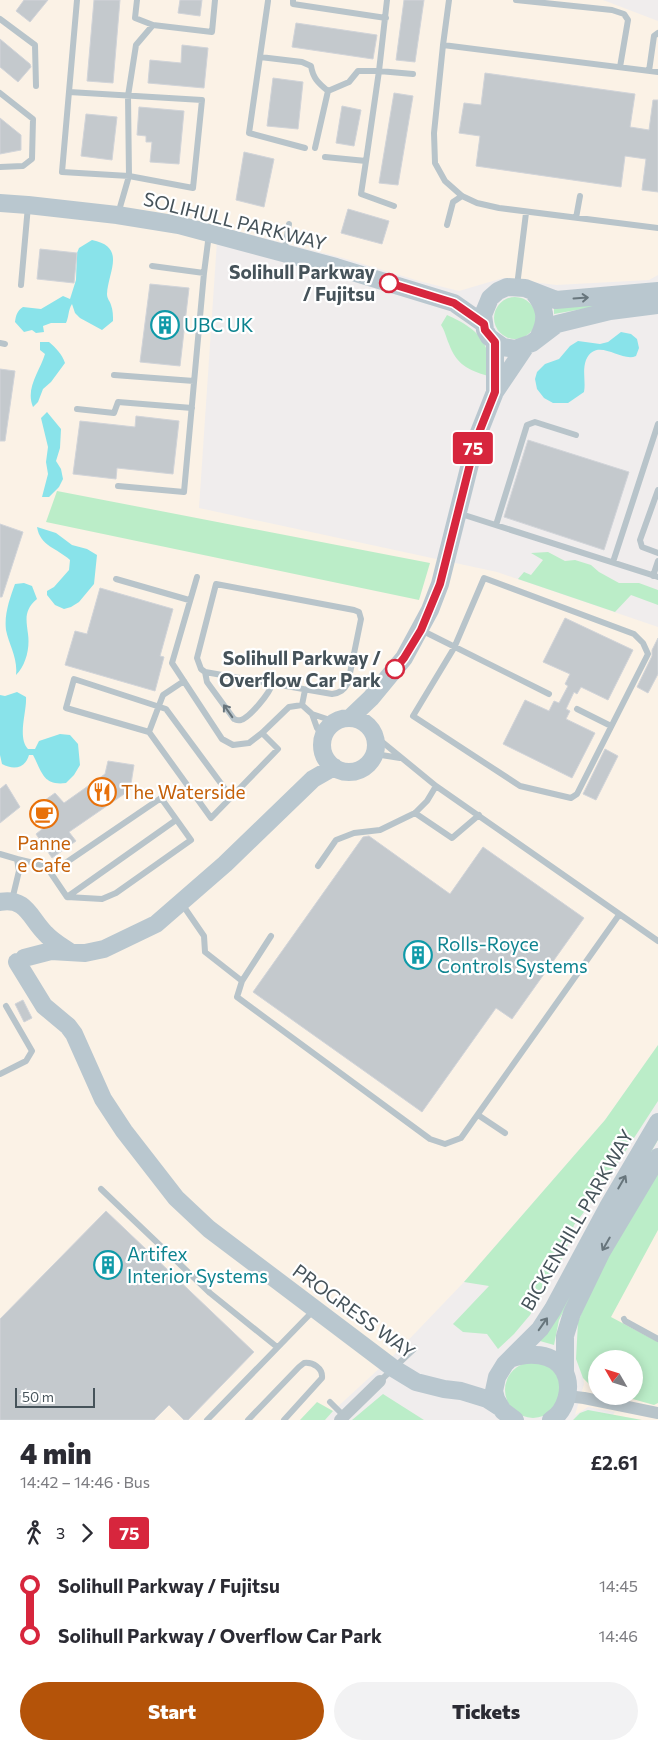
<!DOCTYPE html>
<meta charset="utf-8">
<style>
:root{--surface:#fff;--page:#f2f2f3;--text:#2b2b33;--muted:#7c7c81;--accent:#b45309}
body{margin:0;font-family:Commissioner,sans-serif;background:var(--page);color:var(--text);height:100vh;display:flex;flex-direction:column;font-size:19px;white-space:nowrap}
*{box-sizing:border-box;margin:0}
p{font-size:16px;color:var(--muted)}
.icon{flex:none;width:28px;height:28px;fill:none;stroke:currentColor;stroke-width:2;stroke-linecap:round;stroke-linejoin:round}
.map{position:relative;height:1420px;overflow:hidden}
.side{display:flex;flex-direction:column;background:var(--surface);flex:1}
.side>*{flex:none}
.badge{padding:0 10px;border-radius:4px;font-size:18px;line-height:32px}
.needle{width:32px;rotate:309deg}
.fabs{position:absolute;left:588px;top:1350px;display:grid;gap:10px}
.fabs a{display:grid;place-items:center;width:55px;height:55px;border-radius:50%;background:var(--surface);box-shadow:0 2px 12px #0003;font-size:25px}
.scale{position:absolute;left:15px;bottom:12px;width:80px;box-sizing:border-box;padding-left:5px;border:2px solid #46535a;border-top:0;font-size:14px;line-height:18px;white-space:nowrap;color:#46535a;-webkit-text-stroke:4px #fff;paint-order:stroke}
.map>.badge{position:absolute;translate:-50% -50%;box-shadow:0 0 0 2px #fff}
.legs{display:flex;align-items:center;gap:8px;height:55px;padding:0 20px;font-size:16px}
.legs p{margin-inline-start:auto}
.summary{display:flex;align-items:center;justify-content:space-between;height:85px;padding:0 20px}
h1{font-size:28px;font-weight:800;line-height:38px}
.cta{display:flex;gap:10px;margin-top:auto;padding:10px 20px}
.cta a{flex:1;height:58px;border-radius:30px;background:var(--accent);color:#fff;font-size:20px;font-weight:800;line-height:58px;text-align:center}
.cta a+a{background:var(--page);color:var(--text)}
ul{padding:0 20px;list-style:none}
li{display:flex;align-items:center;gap:18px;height:50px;font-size:19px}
li i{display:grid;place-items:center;width:8px;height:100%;margin:0 6px;background:currentColor}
li i::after{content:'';width:12px;height:12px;margin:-6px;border:4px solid;border-radius:50%;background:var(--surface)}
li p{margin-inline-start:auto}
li:first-child i{background:linear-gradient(#0000 50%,currentColor 0)}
li:last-child i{background:linear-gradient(currentColor 50%,#0000 0)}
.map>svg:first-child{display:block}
.commercial{fill:#fbf2e6;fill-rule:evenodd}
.green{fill:#bbedc8}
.water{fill:#89e3ea}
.building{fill:#c4c9cd;stroke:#d1d4d9}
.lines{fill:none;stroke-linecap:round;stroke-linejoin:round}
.lane{stroke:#b8c4ca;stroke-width:6}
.street{stroke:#b8c4ca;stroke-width:12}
.secondary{stroke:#b9c7cf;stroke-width:18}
.oneway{stroke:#68767d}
.oneway2{stroke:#68757c}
.line-1-casing{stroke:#fff;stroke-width:11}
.line-1{stroke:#d7263d;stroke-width:8}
.stop-1-dot{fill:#fff;stroke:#d7263d;stroke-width:2.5}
.labels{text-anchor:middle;stroke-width:4.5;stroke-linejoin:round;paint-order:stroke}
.street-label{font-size:19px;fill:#46535a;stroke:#fff}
.stop-label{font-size:19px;font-weight:bold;fill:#46535a;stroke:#fff;text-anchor:end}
.culture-label{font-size:19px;fill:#0d838f;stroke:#fff;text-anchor:start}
.food-label{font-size:19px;fill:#c56008;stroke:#fff;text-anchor:start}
</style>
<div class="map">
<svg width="658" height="1420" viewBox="0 0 658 1420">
<rect width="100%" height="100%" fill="#f0eded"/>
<path class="commercial" d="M0 0H603L658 21V275L649 280 556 285 503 278 459 291 419 281 343 258 218 226 199 508 497 572 658 627V1045L605 1120 464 1282 395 1354 333 1411 325 1420H0Z
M658 1186V1420H609L615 1412 588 1407 575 1415 584 1384 580 1351ZM596 1359H634V1396H596Z"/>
<path class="green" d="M494 318a21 21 0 1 1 42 0a21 21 0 1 1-42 0Z
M599 303V306L554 314V308Z
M447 315C461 321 481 332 486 348 489 356 487 367 488 376 468 370 456 364 449 344 446 337 445 331 441 325Z
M57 491 430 563 419 600 46 522Z
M548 552 565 561 575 560 591 565 599 572 619 583H639L658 590V605L631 595 615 612 518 579 524 572 531 575 543 560 531 553Z
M658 1045V1101L597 1195 574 1225 564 1255 530 1315 514 1334 498 1349 487 1334 463 1332 453 1324 489 1286 464 1282 605 1120Z
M658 1132V1140L603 1235 559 1320 554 1345 540 1341Z
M658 1170V1230L611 1317 658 1342V1403L654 1405 622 1396H634V1359H596V1389L593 1388 583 1378 576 1359 578 1322 591 1289 617 1238Z
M505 1390a28 28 0 1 1 56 0a28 28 0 1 1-56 0Z
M383 1394 424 1420H352Z
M317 1402 333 1411 325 1420H300Z
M588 1410 642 1420H573L580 1413Z"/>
<path class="water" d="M92 240C127 247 108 272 107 294 107 299 110 301 111 305 113 310 113 316 113 321L102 330 80 318 75 313 72 304C68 310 69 317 66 323H51L43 326 44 332 36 333 32 330 24 332 15 322C16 315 17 311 23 307L41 309 63 296 70 299 76 280 77 253 79 248Z
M621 332 631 334 637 339 639 348 636 356C621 363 597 336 586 360 582 371 586 381 584 392L568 403H553L544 398 537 389 535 379 537 372 545 364 559 359 570 346 578 341 600 344 608 342Z
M40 342H49C56 348 62 354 65 363L51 382 43 389 38 402 33 407C25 388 40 371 45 354L40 350Z
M47 412 61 429 60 448 56 461 61 469 63 479 59 487 49 497H42L48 474 46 462 48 447 41 418Z
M37 527 56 533 72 545 87 549 97 555 94 584 79 602 71 607 64 609 55 605 47 595V591L54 587 69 570 70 560C57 548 40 546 37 527Z
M24 583 32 586 37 599C24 610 26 619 28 634 30 648 26 665 16 675 18 658 9 645 6 630 4 614 10 598 15 584Z
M17 692 26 697C27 712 17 737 28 749H35L39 741 60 734 70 735 78 744 80 765 74 775 66 783C43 786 42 772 33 755H29C25 769 13 770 2 764L0 755V695L5 696Z"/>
<path class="building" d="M24 0H48L30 22 16 11Z
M94 0H120L113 83 87 81Z
M180 0H202L200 16 178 13Z
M404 0H424L415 62 396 60Z
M296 23 377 35 373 59 292 47Z
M0 39 30 64 31 67 18 82 0 67Z
M182 45 208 48 204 88 148 83 150 60 181 63Z
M485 73 635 94 630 127 649 130 653 100H658V192L642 190 646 159 625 156 621 187 476 166 480 136 459 133 464 103 481 105Z
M273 78 303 82 298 129 267 126Z
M394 93 413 96 398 185 379 183Z
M342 106 361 110 354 146 336 143Z
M139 107 184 111 179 164 150 162 152 142H146V136L137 135Z
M86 114 117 117 112 160 81 156Z
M0 118 21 135V150L0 154Z
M244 152 274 159 264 207 236 200Z
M348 209 389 221 382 244 341 233Z
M40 249 77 253 74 283 37 279Z
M150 284 189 288 180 366 140 362Z
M0 369 15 371 5 441H0Z
M136 416 179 421 173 474 117 468 116 479 73 474 80 421 135 427Z
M528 440 629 472 604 550 504 517Z
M0 524 23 532 2 597H0Z
M100 588 173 609 160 656 164 657 155 691 65 665 75 631 87 634Z
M565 618 633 650 608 700 581 687 577 694 574 692 566 709 570 711 566 719 595 733 572 778 503 744 525 700 549 711 554 701 559 703 568 686 565 684 570 674 543 662Z
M658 638V674L648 693 637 687 652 656V650Z
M605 749 618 756 596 800 583 794Z
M108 761 134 765 130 790 69 832 76 841 52 858 36 834 46 826 34 808 55 793 64 803 105 774Z
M6 784 20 807 0 823V789Z
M369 836 450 894 483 847 584 918 512 1019 496 1008 422 1112 253 992 363 837Z
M23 1000 32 1018 24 1022 15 1004Z
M106 1211 254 1352 188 1420H184L169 1405 154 1420H0V1319Z"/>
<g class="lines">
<path class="lane" d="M293 0V4L386 18
M516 0 612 10 624 14 628 20 620 67
M268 1 249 133 305 148
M0 19 35 45 36 86
M153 25 212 32 215 0
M443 45 449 0
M260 57 302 62 311 66C313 78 318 83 328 91L315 148
M649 71 654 36 658 33
M658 72 443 45 434 133 435 163 445 181 462 196 477 203 499 208 658 228
M328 91 349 82 358 71H379L387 0
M69 92 202 100 193 188 129 176 62 172 77 0
M0 93 33 119 32 159 23 166 0 167
M325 157 366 161 379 71 413 74
M366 161 361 194 394 206
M118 214 129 176 128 96 136 45 153 25 135 18 137 0
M576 218 580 196
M447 225 453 202 462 196
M284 252 289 224
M152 266 204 273
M21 285 28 206
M517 286 526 213
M0 343 5 344
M114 375 194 381
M77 409 114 413 118 402 192 408
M118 486 184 492 204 273 209 234
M658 490 640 540 642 547 658 553
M458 513 658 577
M496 525 527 425 535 422 576 435
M613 562 658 424
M653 576 658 561
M197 577 172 663 222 739 233 745 249 743 262 733 289 707 302 705 312 714 317 728 324 737
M484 578 634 634 643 643 648 654 577 794 571 798 520 786 413 716 454 648Z
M116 579 189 600
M216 584 354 610 359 612 361 619 348 683C344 690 340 693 332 694L205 672 201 669 197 658Z
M421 630 549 694
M205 672 207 682 234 719C237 720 237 721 241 720 250 717 270 693 272 684
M302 705 305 690
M577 709 611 726
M312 714 336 722
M149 732 163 695 184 681
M375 736 436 786 658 941
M375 754 400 758
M231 797 166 709 74 679 66 708 149 732 211 818 278 749 262 733
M415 813 452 838 479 815
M0 854 17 859 19 871 12 900
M17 859 46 866 64 864 161 798 191 840 116 893 102 899 67 897 46 866
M318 866 336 840 354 833 380 830 415 813 427 801 436 786
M67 897 176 820
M182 904 204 936 205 952 242 981 237 997 430 1139 445 1144 461 1138 619 915
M242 981 271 936
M0 1074 26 1061 32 1051 6 1006
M478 1115 505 1133
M101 1189 210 1293 277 1347
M624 1319 625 1321 658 1339
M380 1381 415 1348
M330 1402 344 1416
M207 1420 314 1310
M248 1420 299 1367 304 1363C313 1362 323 1368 322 1378L284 1420"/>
<path class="street" d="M567 1396 584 1398 658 1413
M340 1420 380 1381"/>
<path class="secondary" d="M0 203 28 205 117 215 179 225 336 267 454 303 484 324
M658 291 556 300 525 288 507 287 498 291 490 298 483 315 485 330 489 337 503 347 515 349 532 343 557 324 610 311 658 305
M533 292C545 306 548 319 539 336
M495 392V342
M350 718 371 698 404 658 430 610 440 584 476 440 495 392 526 346
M322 745a27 27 0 1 1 54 0a27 27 0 1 1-54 0Z
M0 902C26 897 30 918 45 933 52 941 61 946 70 952
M24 958 51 951 85 953 104 949 156 924 225 864 313 779 334 767
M17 962 44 1006 68 1026 74 1034 103 1099 124 1131 176 1198 209 1229 393 1368 416 1382 444 1389 461 1391 487 1399 501 1408
M510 1359C527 1352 554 1352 564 1371 573 1387 566 1411 551 1420
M565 1371V1336L572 1313 601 1253 658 1157
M515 1420 503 1411 496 1399 494 1391 497 1377 505 1364 540 1329 553 1309 609 1205 658 1122"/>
</g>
<defs><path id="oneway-shaft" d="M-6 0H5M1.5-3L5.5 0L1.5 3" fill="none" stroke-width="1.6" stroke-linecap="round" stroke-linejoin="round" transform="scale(1.25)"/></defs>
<g class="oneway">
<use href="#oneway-shaft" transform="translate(581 298) rotate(-4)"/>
<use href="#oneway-shaft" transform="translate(622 1182) rotate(-60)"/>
<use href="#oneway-shaft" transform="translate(606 1244) rotate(120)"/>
<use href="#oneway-shaft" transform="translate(543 1324) rotate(-55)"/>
</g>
<use class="oneway2" href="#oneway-shaft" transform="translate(228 711) rotate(-125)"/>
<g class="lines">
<defs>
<path id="line-1" d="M389 283 454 303 484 324 485 330 495 342V392L476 440 440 584 421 630 404 658 395 669"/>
</defs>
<use href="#line-1" class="line-1-casing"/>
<use href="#line-1" class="line-1"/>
</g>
<defs>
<symbol id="building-ring" viewBox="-11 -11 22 22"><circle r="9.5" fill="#fff" stroke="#0f9aa8" stroke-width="1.5"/><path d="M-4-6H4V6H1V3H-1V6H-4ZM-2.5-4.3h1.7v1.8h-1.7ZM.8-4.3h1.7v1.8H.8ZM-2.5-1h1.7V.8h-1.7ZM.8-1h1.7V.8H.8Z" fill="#0f9aa8"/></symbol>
<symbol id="restaurant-ring" viewBox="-11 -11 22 22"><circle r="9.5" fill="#fff" stroke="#e8710a" stroke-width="1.5"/><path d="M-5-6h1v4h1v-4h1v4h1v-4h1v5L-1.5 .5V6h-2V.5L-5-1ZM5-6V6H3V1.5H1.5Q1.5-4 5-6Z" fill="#e8710a"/></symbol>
<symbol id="cafe-ring" viewBox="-11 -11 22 22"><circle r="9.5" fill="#fff" stroke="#e8710a" stroke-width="1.5"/><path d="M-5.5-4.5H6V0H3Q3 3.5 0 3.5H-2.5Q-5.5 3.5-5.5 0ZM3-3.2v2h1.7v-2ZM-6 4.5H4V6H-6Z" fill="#e8710a"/></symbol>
</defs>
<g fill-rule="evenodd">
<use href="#building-ring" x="149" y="309" width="32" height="32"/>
<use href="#restaurant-ring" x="86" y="776" width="32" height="32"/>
<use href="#cafe-ring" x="28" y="798" width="32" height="32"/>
<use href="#building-ring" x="402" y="939" width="32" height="32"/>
<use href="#building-ring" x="92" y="1249" width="32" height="32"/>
</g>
<g class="stop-1-dot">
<circle cx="389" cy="283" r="9"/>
<circle cx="395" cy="669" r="9"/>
</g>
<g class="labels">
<g class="street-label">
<text transform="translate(235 221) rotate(14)" y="7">SOLIHULL PARKWAY</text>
<text transform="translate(577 1220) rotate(-60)" y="7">BICKENHILL PARKWAY</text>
<text transform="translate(354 1311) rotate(36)" y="7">PROGRESS WAY</text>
</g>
<g class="stop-label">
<text x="375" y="279">Solihull Parkway<tspan x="375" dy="22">/ Fujitsu</tspan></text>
<text x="381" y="665">Solihull Parkway /<tspan x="381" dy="22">Overflow Car Park</tspan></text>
</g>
<g class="culture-label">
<text x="184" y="332">UBC UK</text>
<text x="437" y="951">Rolls-Royce<tspan x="437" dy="22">Controls Systems</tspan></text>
<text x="127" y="1261">Artifex<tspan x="127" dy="22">Interior Systems</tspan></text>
</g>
<g class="food-label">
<text x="121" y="799">The Waterside</text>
<text x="44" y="850" text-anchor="middle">Panne<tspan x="44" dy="22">e Cafe</tspan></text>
</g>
</g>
</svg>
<div class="fabs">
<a><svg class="needle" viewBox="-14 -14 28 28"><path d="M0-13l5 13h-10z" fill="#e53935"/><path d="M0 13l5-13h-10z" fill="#7c7c81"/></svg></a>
</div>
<div class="scale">50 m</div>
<b class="badge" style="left:473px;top:448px;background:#d7263d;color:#fff">75</b>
</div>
<section class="side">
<div class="summary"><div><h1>4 min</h1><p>14:42 – 14:46 · Bus</p></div><b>£2.61</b></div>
<div class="legs"><svg class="icon" aria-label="walk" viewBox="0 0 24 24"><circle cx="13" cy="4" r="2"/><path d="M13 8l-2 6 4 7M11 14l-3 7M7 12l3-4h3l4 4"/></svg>3<svg class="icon" aria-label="forward" viewBox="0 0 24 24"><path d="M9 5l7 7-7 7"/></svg><b class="badge" style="background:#d7263d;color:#fff">75</b></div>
<ul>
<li><i style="color:#d7263d"></i><b>Solihull Parkway / Fujitsu</b><p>14:45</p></li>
<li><i style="color:#d7263d"></i><b>Solihull Parkway / Overflow Car Park</b><p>14:46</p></li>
</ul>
<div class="cta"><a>Start</a><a>Tickets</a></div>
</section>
